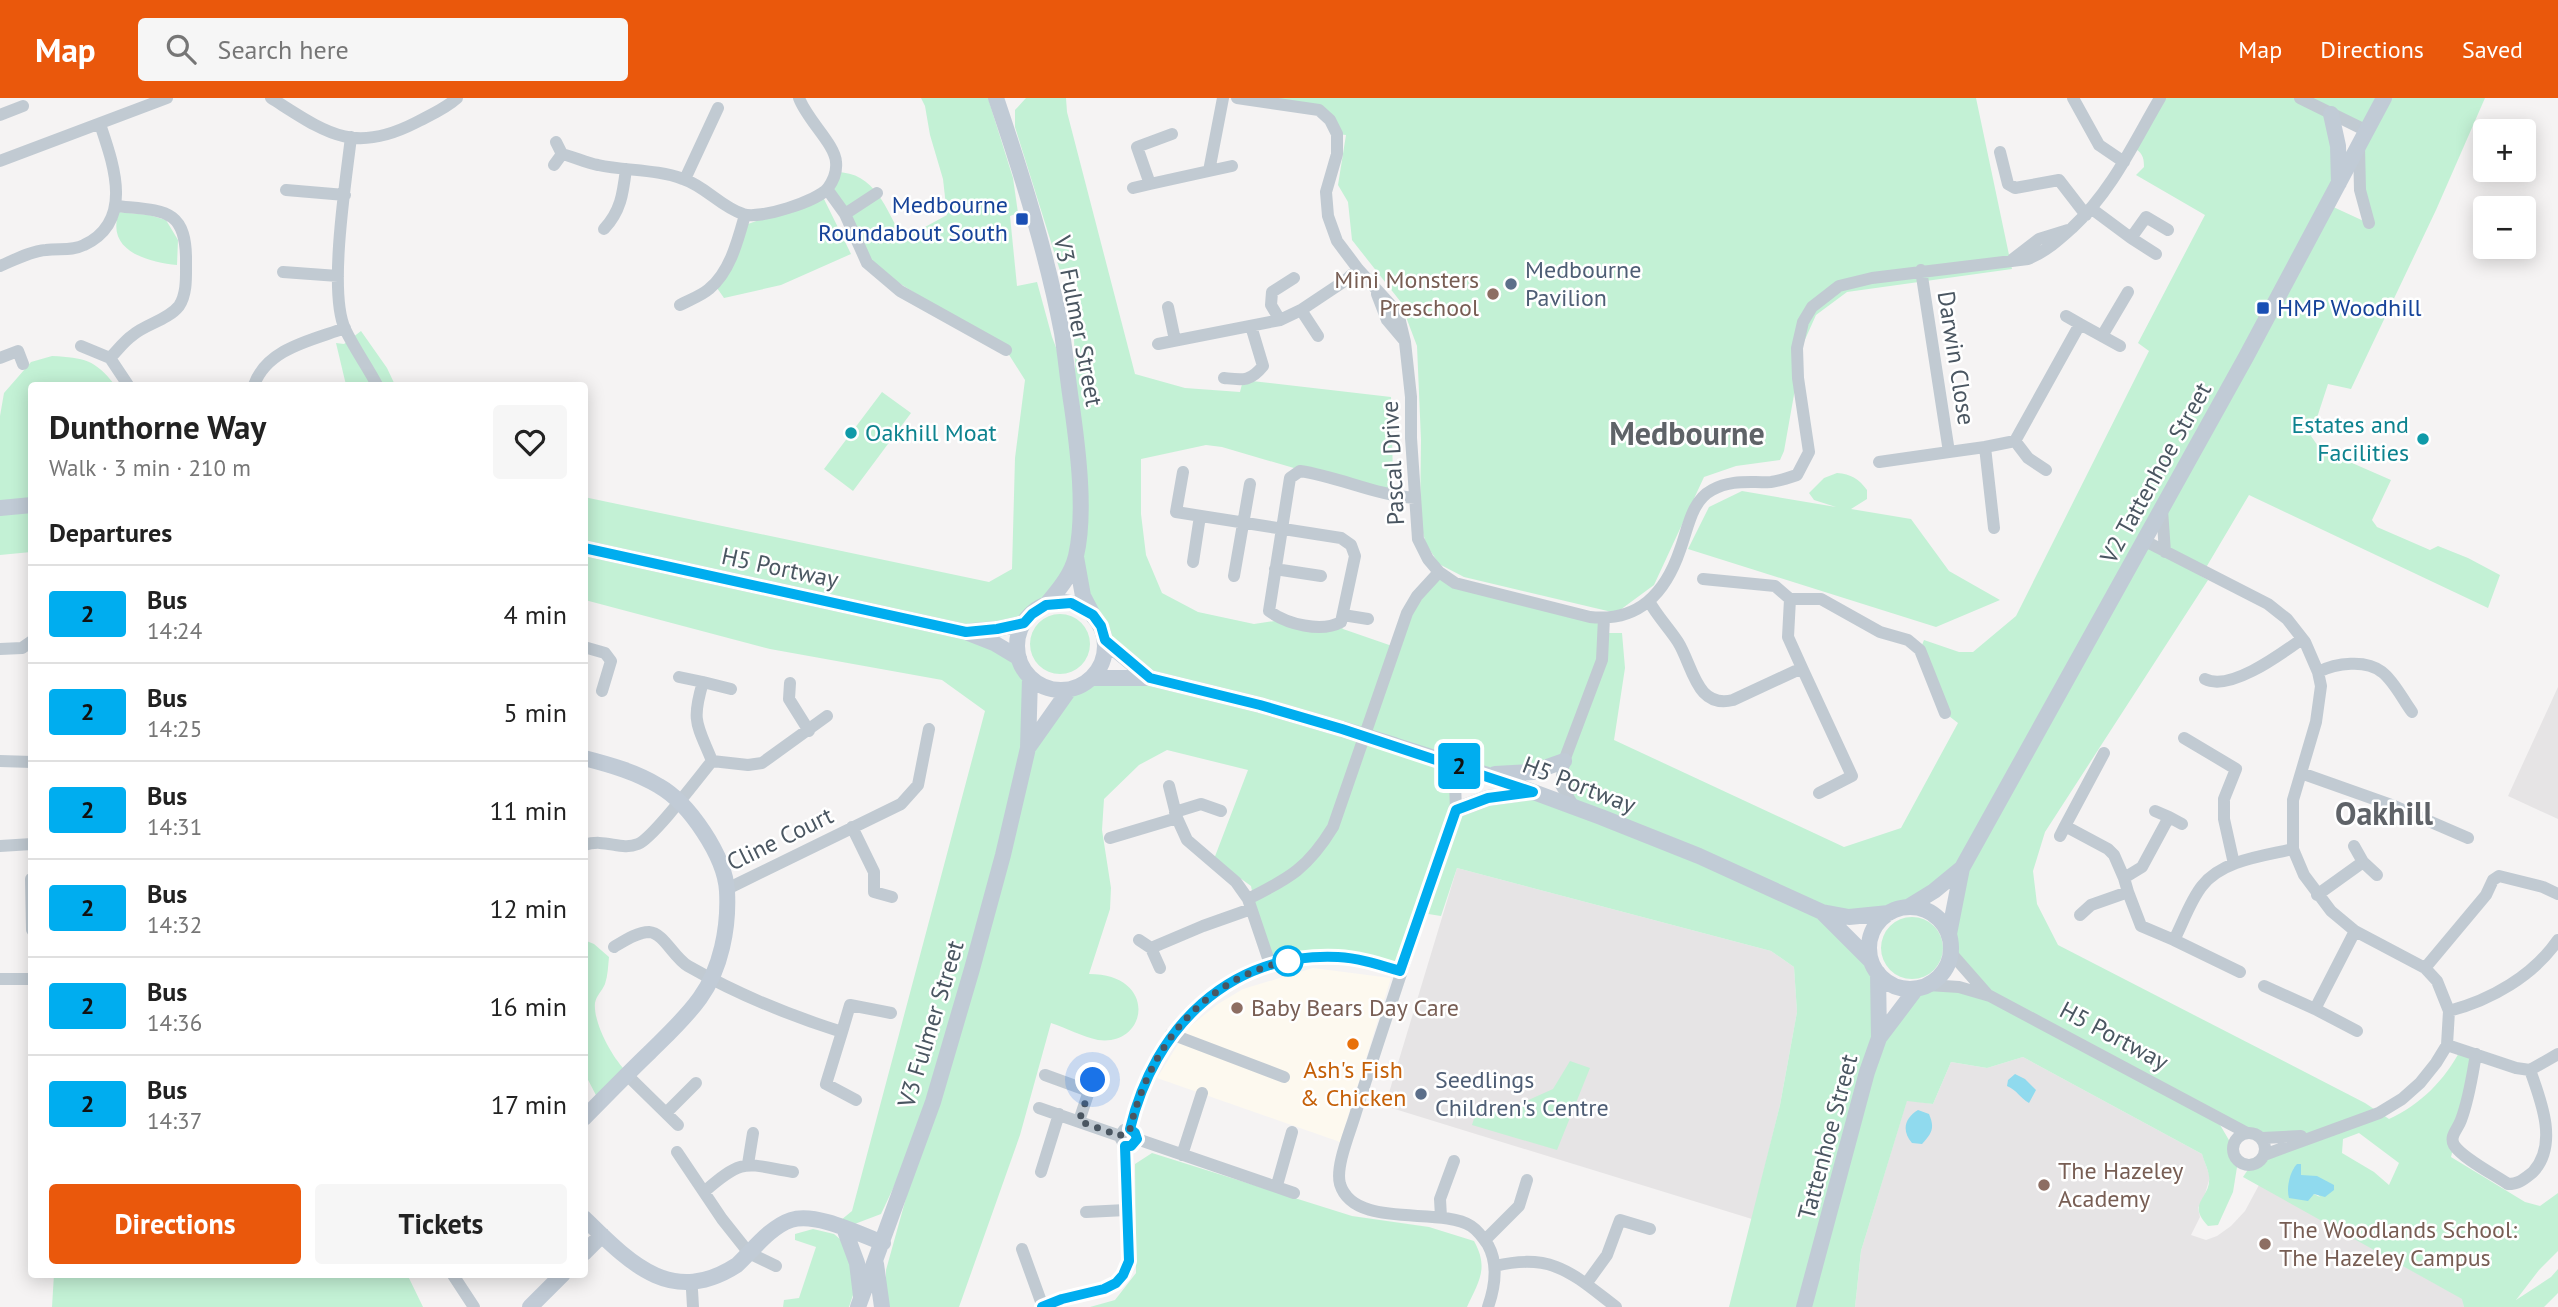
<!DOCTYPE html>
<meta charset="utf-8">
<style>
:root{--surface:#fff;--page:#f6f6f6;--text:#222;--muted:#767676;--line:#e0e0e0;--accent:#ea580c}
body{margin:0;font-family:"PT Sans",sans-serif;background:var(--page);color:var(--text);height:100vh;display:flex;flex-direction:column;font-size:26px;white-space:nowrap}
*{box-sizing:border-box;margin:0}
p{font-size:23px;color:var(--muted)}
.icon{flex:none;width:38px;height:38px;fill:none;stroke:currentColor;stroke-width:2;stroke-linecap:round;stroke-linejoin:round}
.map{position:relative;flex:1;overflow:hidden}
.side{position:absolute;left:28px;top:284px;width:560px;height:896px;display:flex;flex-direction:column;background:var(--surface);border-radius:7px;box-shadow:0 4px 18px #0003}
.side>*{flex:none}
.badge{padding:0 14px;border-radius:5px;font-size:24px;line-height:46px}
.fabs{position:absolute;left:2473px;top:21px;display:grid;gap:14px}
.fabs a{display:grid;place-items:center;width:63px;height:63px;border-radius:7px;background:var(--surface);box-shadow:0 4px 18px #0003;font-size:35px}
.you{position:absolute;width:35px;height:35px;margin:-18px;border:5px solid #fff;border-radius:50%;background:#1a73e8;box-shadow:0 0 0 10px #1a73e833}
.map>.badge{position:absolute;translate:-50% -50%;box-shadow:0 0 0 4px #fff}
h2{padding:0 21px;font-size:26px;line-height:63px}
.round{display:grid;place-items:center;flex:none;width:74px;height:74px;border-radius:7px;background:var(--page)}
.overview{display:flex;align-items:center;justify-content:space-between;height:119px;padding:0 21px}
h1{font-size:33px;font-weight:600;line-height:52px}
.cta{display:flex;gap:14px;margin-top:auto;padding:14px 21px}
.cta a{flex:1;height:80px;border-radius:7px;background:var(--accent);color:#fff;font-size:28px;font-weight:600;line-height:80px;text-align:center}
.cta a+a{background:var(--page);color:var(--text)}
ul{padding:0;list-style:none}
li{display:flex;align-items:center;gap:21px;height:98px;padding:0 21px;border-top:2px solid var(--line)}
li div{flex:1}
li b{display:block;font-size:26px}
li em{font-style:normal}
li .badge{min-width:77px;font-weight:700;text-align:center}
header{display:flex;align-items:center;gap:42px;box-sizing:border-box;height:98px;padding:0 35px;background:var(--accent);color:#fff}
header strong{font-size:33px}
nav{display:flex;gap:38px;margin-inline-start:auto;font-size:24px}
.search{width:490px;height:63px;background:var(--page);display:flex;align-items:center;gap:18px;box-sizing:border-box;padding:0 24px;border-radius:7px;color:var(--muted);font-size:26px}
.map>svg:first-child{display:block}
.commercial{fill:#fdf9ef}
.education{fill:#e6e4e5}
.green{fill:#c3f1d5;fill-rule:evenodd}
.water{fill:#90daee}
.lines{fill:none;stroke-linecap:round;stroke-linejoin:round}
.street{stroke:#c1cad2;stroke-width:12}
.secondary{stroke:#c1cbd6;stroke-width:16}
.secondary-bridge{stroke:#c1cbd6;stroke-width:16}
.line-casing{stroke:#fff;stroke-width:16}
.line{stroke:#00adef;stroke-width:10}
.walk{stroke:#4a5661;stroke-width:7;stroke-dasharray:0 12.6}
.transit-dot{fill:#1a4fb4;stroke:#fff;stroke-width:2.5}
.service-dot{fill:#5c6f8a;stroke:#fff;stroke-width:2.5}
.education-dot{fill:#8d6e63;stroke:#fff;stroke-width:2.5}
.culture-dot{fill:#0f9aa8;stroke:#fff;stroke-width:2.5}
.stop-dot{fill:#fff;stroke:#00adef;stroke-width:3.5}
.food-dot{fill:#e8710a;stroke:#fff;stroke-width:2.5}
.labels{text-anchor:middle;stroke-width:5;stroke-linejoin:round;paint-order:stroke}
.transit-label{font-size:24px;fill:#164399;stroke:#fff;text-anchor:end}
.service-label{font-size:24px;fill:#4e5e75;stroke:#fff;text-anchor:start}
.education-label{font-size:24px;fill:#785e54;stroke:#fff;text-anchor:start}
.street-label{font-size:24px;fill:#4a5661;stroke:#fff}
.culture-label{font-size:24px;fill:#0d838f;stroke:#fff;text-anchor:end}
.food-label{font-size:24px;fill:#c56008;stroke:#fff}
.district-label{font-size:32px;font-weight:bold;fill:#5f6368;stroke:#fff}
</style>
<header>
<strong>Map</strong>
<div class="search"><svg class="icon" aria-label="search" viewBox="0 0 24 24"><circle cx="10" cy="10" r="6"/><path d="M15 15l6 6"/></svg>Search here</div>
<nav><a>Map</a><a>Directions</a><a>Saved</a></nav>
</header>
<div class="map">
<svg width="2558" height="1209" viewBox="0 0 2558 1209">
<rect width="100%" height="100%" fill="#f5f3f3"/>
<path class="commercial" d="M1313 870 1391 880 1340 1044 1157 980 1188 930 1218 906 1243 891Z"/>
<path class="education" d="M2558 589V721L2508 698Z
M1457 770 1771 853 1794 869 1797 914 1780 1007 1752 1121 1385 1008Z
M2023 959 2202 1056 2210 1079 2205 1096 2198 1110 2200 1119 2191 1137 2206 1142 2217 1138 2231 1128 2245 1113 2259 1087 2463 1201 2464 1209H1855L1861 1153 1907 1002 1933 1006 1951 964 1987 970Z"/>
<path class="green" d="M921 0H988L1013 80 1018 115 1010 118 1017 188 1037 184 1052 239 1068 281 1075 270 1074 240C1089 222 1079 196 1074 176H1061L1015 29V12L1026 0H1066L1067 14 1135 276 1185 290 1240 294 1243 282 1391 299 1393 379 1386 397 1222 349 1206 347 1141 361V416L1146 457 1162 495 1198 514 1254 526 1281 522 1339 526 1343 531 1395 549 1428 483 1447 480 1604 520 1605 535H1622L1625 570 1614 642 1844 749 1901 730 1958 625 1945 615 1920 552 1924 542 1959 554H1973L2016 518 2149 253 2138 245 2205 117 2136 77 2144 69C2144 58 2142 55 2133 49L2160 0H2485L2436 112 2351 291 2328 286 2311 338 2320 351 2391 382 2372 422 2377 429 2430 452 2438 448 2468 460 2500 477 2488 510 2249 397 2201 478 2208 482 2045 734 2033 773 2037 806 2058 847 2365 1005 2389 1021C2420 1007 2445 982 2461 951L2476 956 2451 1059 2525 1104 2540 1108 2558 1095V1153L2539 1172 2516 1202 2551 1179 2558 1171V1195L2544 1209H2464L2462 1201 2243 1079 2251 1067 2313 1038 2257 1037 2216 1020 2233 1049 2234 1056 2238 1063 2233 1094 2218 1127 2208 1128C2185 1104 2212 1101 2209 1078 2208 1071 2204 1063 2202 1056L2023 959 1987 970 1951 964 1933 1006 1907 1003 1861 1153 1855 1209H1729L1780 1007 1797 914 1794 869 1771 853 1457 770 1441 818 1422 815 1400 873 1360 862 1270 866 1263 847 1251 788 1214 761 1248 672 1167 652 1139 667 1104 701 1102 732 1111 790 1110 811 1089 876C1159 876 1148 949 1098 942 1083 939 1066 930 1051 925L1020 1037 959 1209H889L886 1204V1172L931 1010 881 1116 844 1130 835 1127 852 1113 985 613 942 582 770 551 585 502 584 399 989 484 1012 471 1015 360 1025 282 1006 252 867 165 827 91 836 74C875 74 886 111 903 141L947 117 943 81 930 37 925 8ZM2331 16 2366 33 2360 92 2368 125 2329 107 2338 48ZM2162 414 2164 453 2145 443ZM1076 458 1093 517 1100 528 1105 543 1149 580H1092L1080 588 1069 592 1028 649 1030 580 1019 560 968 534 1024 525 1032 516 1046 507ZM1441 662 1485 676 1564 664 1561 687 1573 709 1533 694 1456 711 1455 685ZM1962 771 1949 836 1951 855 1989 898 1928 887 1916 891 1883 940 1878 875 1823 815H1889L1908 809ZM2359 1035 2399 1065 2389 1087 2374 1074 2342 1055 2343 1041ZM2301 1067V1077L2320 1099 2314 1096 2309 1099 2293 1071Z
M1237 0H1976L2012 171 1847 194 1816 217 1803 246 1784 353 1780 362 1736 368 1704 379 1654 487 1616 515 1464 479 1439 466 1426 446 1420 424 1421 342 1417 248 1400 203 1352 142 1348 104 1338 87 1346 37 1337 36 1319 12Z
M823 99 851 156 781 187 724 200 717 190 748 126Z
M119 114 149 117 166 122 178 142 177 167C148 164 105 153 119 114Z
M361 233 387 270 395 287H346L336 245 344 246Z
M52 258C85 260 94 261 115 287H32L31 454 0 457V318L4 295 31 264Z
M882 294 911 315 853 393 824 371Z
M1837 375C1851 376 1859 381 1867 392V401L1851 411 1911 421 1949 473 2000 502 1936 529 1688 451 1709 409 1742 393 1836 409 1814 402 1809 395 1824 380Z
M1030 546a30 30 0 1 1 60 0a30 30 0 1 1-60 0Z
M1881 850a31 31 0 1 1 62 0a31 31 0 1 1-62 0Z
M584 842 594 846 609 859C608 868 608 877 605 886 602 893 596 898 595 905 593 925 613 961 627 974L599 1003 585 976Z
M1570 963 1590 970 1557 1052 1472 1027 1478 1008 1499 1015 1553 991Z
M1152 1055 1352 1118 1429 1129 1474 1143C1489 1170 1479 1183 1467 1209H1090L1115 1202 1136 1175 1135 1066Z
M813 1131 834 1136 848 1148 854 1194 849 1209H783L784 1202 799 1200 816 1149 795 1142V1136Z
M54 1176H407L423 1209H52Z"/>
<path class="water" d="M2015 976 2025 981 2036 992 2029 1005C2020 1000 2017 992 2007 988L2008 982Z
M1918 1012 1929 1016C1935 1030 1932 1035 1922 1046L1912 1045C1901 1032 1905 1020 1918 1012Z
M2297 1066H2301V1077L2317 1078 2334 1087V1092L2325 1099 2314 1096 2308 1103 2289 1100C2286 1090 2290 1073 2297 1066Z"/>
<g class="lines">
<path class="street" d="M271 0C325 34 352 57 415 25 430 17 445 11 457 0
M1223 0 1209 73 1232 68
M1237 0 1319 12 1330 22 1337 36V56L1326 94 1328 118 1337 143 1358 171 1398 215 1405 244 1411 299V340L1418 441 1428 461 1439 474 1455 485 1590 519C1638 524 1665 496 1680 452 1688 431 1691 403 1712 392 1732 381 1750 385 1771 384 1779 383 1788 380 1797 377L1809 354 1798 280 1797 250 1803 224 1812 209 1839 188 1872 180 2028 161C2047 153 2057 143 2072 130 2112 93 2133 46 2160 0
M2073 0 2099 47 2124 64
M2300 0 2367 33
M0 17 23 8
M1172 36 1137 49 1150 86 1209 73
M351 39C346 83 328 194 345 231 354 250 367 268 377 287
M556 44 562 56C575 59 586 65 598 67 626 73 656 71 683 81 705 88 721 109 743 116 759 122 818 103 828 90 833 83 837 73 836 64 835 46 807 22 799 0
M2359 49 2360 92 2369 125
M2000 54 2008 86 2015 90 2059 82 2086 117
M0 63 167 0
M554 67 562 56
M685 81 718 10
M1133 90 1150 86
M827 91 845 116 867 165 900 193 1006 252
M286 92 345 97
M2092 111 2131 140 2146 119 2168 132
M845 116 877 95
M604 131C621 113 623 95 626 71
M2131 140 2156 156
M2013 161 2039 141 2068 132
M0 168C14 162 31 153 46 152 59 150 72 153 84 147 135 123 113 65 100 26
M283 174 338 178
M1377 196 1387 222 1403 241
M680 207C689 202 701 198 709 191 730 174 738 142 745 117
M1168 209 1175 242
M1301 212 1318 238
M1280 222 1271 207 1272 194 1294 180
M2080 226 2120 248
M2102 238 2128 194
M1158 246 1280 222 1301 212 1346 182 1358 171
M81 248 110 260C117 253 124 243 133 237 146 226 168 222 179 208 187 196 186 179 186 165 187 109 163 113 116 108
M0 260 18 253 23 266
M110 260 128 287
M1224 280C1243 282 1250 284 1263 268L1251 228
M254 287C267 250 313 242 345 230
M2015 343 2080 226 2066 218
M1985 349 2015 343 2028 360 2046 372
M1949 354 1985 349 1994 430
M1879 364 1949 354 1921 172
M1183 374 1176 414 1341 440 1351 447 1355 458 1341 524C1321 535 1287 526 1269 513L1290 380 1300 373C1340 379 1375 397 1415 400
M2162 412 2165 454
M2145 443 2268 506 2287 521 2305 544 2318 574 2321 588 2316 624 2293 702V751L2304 777 2331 813 2355 833 2425 870 2437 883 2449 913 2447 947 2436 965 2420 985 2402 1001 2379 1015 2264 1057
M1193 464 1200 418
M1275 471 1321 478
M1234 478 1250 386
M1703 481 1775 488 1790 501H1821L1880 534 1908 542 1920 552 1945 615
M1790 501 1788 539 1802 570
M1649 503C1657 518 1669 530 1678 544 1693 568 1696 611 1733 602L1802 570 1852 678 1819 695
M1343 517 1368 521
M584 549 605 555 611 563 602 593
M0 551 22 550 32 543
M2318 574C2336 565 2366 561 2382 574 2394 583 2403 602 2412 614
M2205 581C2230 594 2281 556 2302 541
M703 584 731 591
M790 585 789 601 809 633
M2184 640 2236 671 2224 701V721L2234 766
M1440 662 1455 685 1456 712C1443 745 1433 779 1422 812 1400 880 1377 946 1356 1014 1351 1032 1335 1068 1340 1086 1354 1132 1440 1108 1471 1128 1477 1132 1484 1141 1488 1147 1499 1167 1495 1189 1488 1209
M0 663 32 664
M712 663 748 667 762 665 827 618
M2301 675 2394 708 2468 740
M1169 688 1177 720 1187 742 1236 784 1248 801 1270 866
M1574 709 1561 687 1564 663 1602 562 1604 520
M1175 714 1201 706 1221 713
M2169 719 2182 726
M2065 728 2104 655
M852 729 874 774V794L892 799
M2060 738 2065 728 2108 751 2114 757 2124 780
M1110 740 1177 720
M584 747C606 740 620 753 638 746 653 740 699 679 712 663 697 626 691 624 703 584L679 579
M0 748 32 746
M2363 764 2377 777
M31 781 32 832
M727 791 901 706 918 687 929 631
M2128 794 2124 780 2142 769 2169 719 2155 713
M2317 797 2363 764 2354 748
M1248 801C1290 780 1308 770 1333 729L1407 515 1417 498 1439 474
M2080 817 2091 807 2128 794 2141 828 2174 842
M2355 833 2315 911 2357 933
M1139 842 1151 850
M614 849C624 843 637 834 649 834 664 835 673 859 688 868 737 896 788 917 842 934L826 986 856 1002
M1951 855 1987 896
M1160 870 1151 850 1203 828 1251 811
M2425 870 2486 797 2493 782 2499 778 2543 789 2558 796
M2240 874 2174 842C2183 825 2190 803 2202 788 2222 762 2263 758 2293 751
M0 881H32
M1928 887 1959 889 1990 898 2247 1035
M2264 888 2315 911
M2449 913C2491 902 2533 878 2558 842
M842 934 850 907 891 915
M1171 936 1284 979
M2447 947 2516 970 2530 972 2558 956
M2476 956C2472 979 2469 1001 2461 1022 2458 1031 2449 1038 2454 1047 2462 1060 2495 1077 2508 1086 2519 1086 2524 1081 2533 1074 2558 1047 2542 1005 2530 972
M627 977 678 1027
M1045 977 1089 993 1079 1023
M1039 1010 1120 1038
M666 1015 696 985
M1130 1031C1154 930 1229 854 1338 859 1359 860 1380 867 1400 873
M2233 1051a16 16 0 1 1 32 0a16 16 0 1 1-32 0Z
M2262 1040 2301 1038
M1137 1041 1294 1095
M677 1054 722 1121 749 1155 776 1168
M1182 1057 1202 995
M748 1066 753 1035
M1041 1074 1059 1016
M1277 1087 1292 1034
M705 1093C744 1059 745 1066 793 1074
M1086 1114 1126 1112
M1441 1119 1440 1101 1454 1063
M1485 1142 1519 1108 1527 1082
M1022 1151 1043 1209
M1495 1168C1553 1154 1573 1176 1616 1209
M453 1177 474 1209
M1586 1186 1607 1157 1620 1122 1650 1131
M692 1192 693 1209
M1042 1209C1060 1201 1107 1194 1118 1183 1123 1178 1126 1170 1129 1163L1125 1048 1120 1039 1124 1032 1130 1031"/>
<path class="secondary" d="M996 0C1022 77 1047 156 1062 235 1066 260 1068 285 1072 309 1078 352 1086 415 1076 458 1071 478 1059 491 1046 507
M2331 16 2338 48 2339 85
M0 410 32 407
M584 450 966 534 994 545 1019 560
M1076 459 1083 498 1093 517
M1017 548a44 44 0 1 1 88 0a44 44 0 1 1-88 0Z
M972 533 997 531 1024 525
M1105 543 1150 580
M1092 580H1150L1260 607 1342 631
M1394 647 1485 676 1601 719 1699 758 1822 814 1849 819 1889 815
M1028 650 1069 592
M584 660C611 667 636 674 659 688 689 705 725 758 727 793 729 829 721 871 700 900 685 921 666 938 649 955 627 976 606 998 584 1020
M1495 676 1533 674 1564 663
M1456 712 1488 700 1531 694
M1908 809 1934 793 1962 770
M1869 850a41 41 0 1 1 82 0a41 41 0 1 1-82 0Z
M1822 814 1871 863
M1949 836 1962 770 2246 259 2384 0
M1878 875 1879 940
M584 1120C631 1166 672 1209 737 1167 753 1152 770 1129 791 1122 816 1114 859 1136 883 1145
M844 1130 857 1165 861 1198
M584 1155 602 1137
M876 1166 882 1209
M530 1209 563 1176
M858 1209 933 1004 972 871 1003 757 1028 650 1030 580
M1804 1209 1867 974 1879 940 1916 891"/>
<path class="secondary-bridge" d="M1342 631 1394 647"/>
</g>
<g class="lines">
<defs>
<path id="line" d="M584 450 966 534 997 531 1024 525 1032 516 1046 507 1071 505 1093 517 1101 528 1105 542 1150 580 1260 607 1342 631 1533 694 1488 700 1456 712 1400 873C1380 867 1359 860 1338 859 1229 854 1154 930 1130 1031L1135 1035 1137 1041 1131 1048H1125L1129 1163 1123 1177 1116 1185 1104 1191 1062 1201 1042 1209"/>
</defs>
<use href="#line" class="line-casing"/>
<use href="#line" class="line"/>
<path class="walk" d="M1093 982 1079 1023 1120 1038 1124 1032 1130 1031C1150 947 1204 879 1292 862L1288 863"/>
</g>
<g class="transit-dot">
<rect x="1015" y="114" width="14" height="14" rx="3.5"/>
<rect x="2256" y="203" width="14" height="14" rx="3.5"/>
</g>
<g class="service-dot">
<circle cx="1511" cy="186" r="7"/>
<circle cx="1421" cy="996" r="7"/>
</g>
<g class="education-dot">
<circle cx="1493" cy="196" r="7"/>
<circle cx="1237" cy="910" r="7"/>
<circle cx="2044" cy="1087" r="7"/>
<circle cx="2265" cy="1146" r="7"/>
</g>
<g class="culture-dot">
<circle cx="851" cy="335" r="7"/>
<circle cx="2423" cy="341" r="7"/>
</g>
<circle class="stop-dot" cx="1288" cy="863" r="14"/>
<circle class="food-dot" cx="1353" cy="946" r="7"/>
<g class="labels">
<g class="transit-label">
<text x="1008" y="115">Medbourne<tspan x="1008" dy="28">Roundabout South</tspan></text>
<text x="2277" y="218" text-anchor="start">HMP Woodhill</text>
</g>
<g class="service-label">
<text x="1525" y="180">Medbourne<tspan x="1525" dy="28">Pavilion</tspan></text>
<text x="1435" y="990">Seedlings<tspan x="1435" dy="28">Children's Centre</tspan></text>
</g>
<g class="education-label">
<text x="1479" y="190" text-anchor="end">Mini Monsters<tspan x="1479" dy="28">Preschool</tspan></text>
<text x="1251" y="918">Baby Bears Day Care</text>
<text x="2058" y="1081">The Hazeley<tspan x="2058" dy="28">Academy</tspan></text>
<text x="2279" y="1140">The Woodlands School:<tspan x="2279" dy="28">The Hazeley Campus</tspan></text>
</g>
<g class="street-label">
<text transform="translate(1078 223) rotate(79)" y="8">V3 Fulmer Street</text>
<text transform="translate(1956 260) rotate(81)" y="8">Darwin Close</text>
<text transform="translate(1393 365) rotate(-93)" y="8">Pascal Drive</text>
<text transform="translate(2156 375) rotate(-61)" y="8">V2 Tattenhoe Street</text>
<text transform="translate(780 470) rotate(12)" y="8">H5 Portway</text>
<text transform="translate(1579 687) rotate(21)" y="8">H5 Portway</text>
<text transform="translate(780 741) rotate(-26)" y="8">Cline Court</text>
<text transform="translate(931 926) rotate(-73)" y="8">V3 Fulmer Street</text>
<text transform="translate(2114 938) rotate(28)" y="8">H5 Portway</text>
<text transform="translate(1828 1039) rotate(-75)" y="8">Tattenhoe Street</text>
</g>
<g class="culture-label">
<text x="2409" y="335">Estates and<tspan x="2409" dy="28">Facilities</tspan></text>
<text x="865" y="343" text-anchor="start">Oakhill Moat</text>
</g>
<g class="food-label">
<text x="1353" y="980">Ash's Fish<tspan x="1353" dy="28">&amp; Chicken</tspan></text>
</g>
<g class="district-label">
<text x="1687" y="347">Medbourne</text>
<text x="2384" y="727">Oakhill</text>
</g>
</g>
</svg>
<div class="fabs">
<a>+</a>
<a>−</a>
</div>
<div class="you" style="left:1093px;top:982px"></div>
<b class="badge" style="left:1459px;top:668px;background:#00adef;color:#111">2</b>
<section class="side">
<div class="overview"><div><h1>Dunthorne Way</h1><p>Walk · 3 min · 210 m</p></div><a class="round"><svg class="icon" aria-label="heart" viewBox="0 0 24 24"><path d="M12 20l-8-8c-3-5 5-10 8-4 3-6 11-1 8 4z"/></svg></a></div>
<h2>Departures</h2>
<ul>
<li><span class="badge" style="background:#00adef;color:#111">2</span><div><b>Bus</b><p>14:24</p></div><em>4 min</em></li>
<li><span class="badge" style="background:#00adef;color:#111">2</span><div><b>Bus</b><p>14:25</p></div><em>5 min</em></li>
<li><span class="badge" style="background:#00adef;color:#111">2</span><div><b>Bus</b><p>14:31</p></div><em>11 min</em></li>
<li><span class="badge" style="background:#00adef;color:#111">2</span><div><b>Bus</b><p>14:32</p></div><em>12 min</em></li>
<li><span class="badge" style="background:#00adef;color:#111">2</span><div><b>Bus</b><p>14:36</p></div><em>16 min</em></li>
<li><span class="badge" style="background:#00adef;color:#111">2</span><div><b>Bus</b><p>14:37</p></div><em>17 min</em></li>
</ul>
<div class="cta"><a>Directions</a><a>Tickets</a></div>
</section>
</div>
